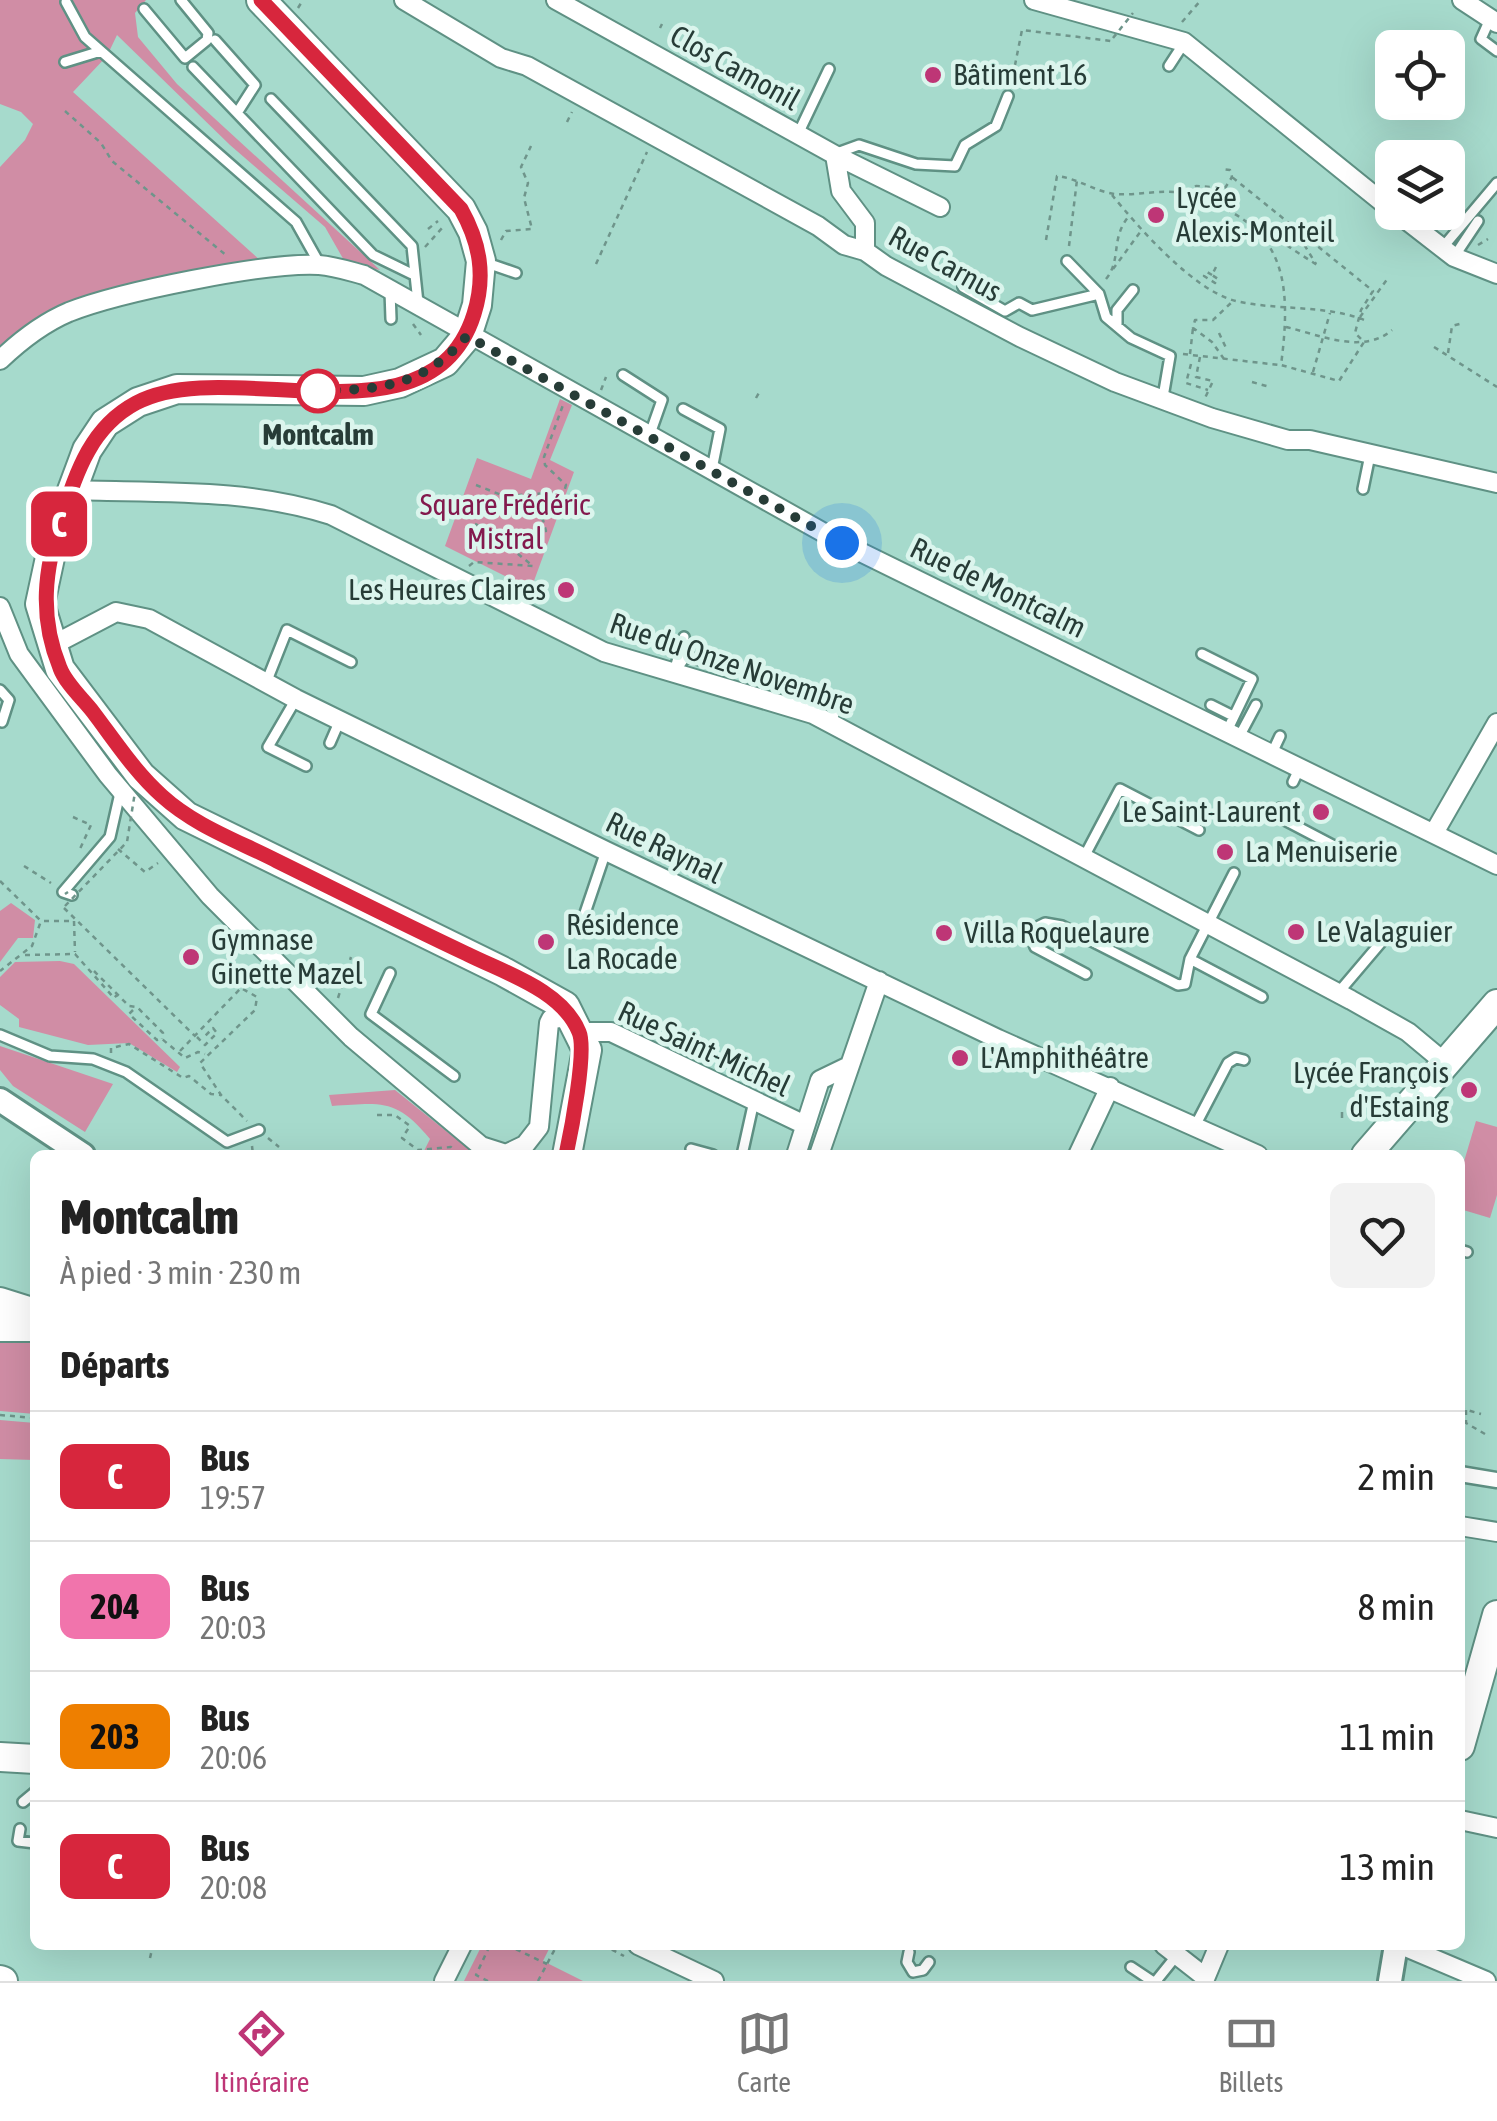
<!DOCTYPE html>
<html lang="fr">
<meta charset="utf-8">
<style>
:root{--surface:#fff;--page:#f2f2f2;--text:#222;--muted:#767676;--line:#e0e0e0;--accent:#be3676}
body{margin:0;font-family:"Asap Condensed",sans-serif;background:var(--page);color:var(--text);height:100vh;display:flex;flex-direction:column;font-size:38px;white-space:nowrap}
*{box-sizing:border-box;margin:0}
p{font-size:32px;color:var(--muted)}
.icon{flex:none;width:55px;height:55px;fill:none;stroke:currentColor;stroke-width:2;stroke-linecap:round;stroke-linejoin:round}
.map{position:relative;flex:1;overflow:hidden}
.panel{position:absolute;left:30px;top:1150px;width:1435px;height:800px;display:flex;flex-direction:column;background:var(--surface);border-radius:15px;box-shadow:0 10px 40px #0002}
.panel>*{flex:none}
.badge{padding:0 20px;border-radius:15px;font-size:35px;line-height:65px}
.buttons{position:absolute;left:1375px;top:30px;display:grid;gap:20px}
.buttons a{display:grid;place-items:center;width:90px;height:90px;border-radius:15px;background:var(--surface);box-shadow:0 10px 40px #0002;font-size:50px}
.you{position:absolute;width:50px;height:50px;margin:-25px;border:8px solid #fff;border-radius:50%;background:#1a73e8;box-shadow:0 0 0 15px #1a73e833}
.map>.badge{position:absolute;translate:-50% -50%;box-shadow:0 0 0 5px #fff}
h2{padding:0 30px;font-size:38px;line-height:90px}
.round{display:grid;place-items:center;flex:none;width:105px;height:105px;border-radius:15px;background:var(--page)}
.headline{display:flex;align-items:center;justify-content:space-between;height:170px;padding:0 30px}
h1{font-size:48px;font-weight:800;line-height:75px}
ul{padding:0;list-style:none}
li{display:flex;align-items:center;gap:30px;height:130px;padding:0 30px;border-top:2px solid var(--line)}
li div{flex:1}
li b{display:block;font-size:38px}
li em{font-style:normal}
li .badge{min-width:110px;font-weight:700;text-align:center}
.tabs{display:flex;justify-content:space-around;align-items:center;height:140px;border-top:2px solid var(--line);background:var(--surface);font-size:28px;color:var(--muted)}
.tabs a{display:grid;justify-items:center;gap:5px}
.tabs .active{color:var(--accent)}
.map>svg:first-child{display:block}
.green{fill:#d08da5}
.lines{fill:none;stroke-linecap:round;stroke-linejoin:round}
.service-casing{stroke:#5f9184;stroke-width:14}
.pedestrian-casing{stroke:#5f9184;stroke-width:19}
.minor-casing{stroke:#5f9184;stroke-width:22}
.tertiary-casing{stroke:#5f9184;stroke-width:28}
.secondary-casing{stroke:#5f9184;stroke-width:32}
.path{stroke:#6f958b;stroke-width:2.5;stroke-dasharray:5 5;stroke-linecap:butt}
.service{stroke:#fff;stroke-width:9}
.pedestrian{stroke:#fff;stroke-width:14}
.minor{stroke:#fff;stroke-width:18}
.tertiary{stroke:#fff;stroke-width:22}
.secondary{stroke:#fff;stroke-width:28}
.path-bridge{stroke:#6f958b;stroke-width:2.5;stroke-dasharray:5 5;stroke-linecap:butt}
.line-casing{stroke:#fff;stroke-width:22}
.line{stroke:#d7263d;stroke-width:15}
.walk{stroke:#273c37;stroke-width:10;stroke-dasharray:0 18}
.poi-dot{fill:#be3676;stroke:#dbf5ed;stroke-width:4}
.stop-dot{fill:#fff;stroke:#d7263d;stroke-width:5}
.labels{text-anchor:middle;stroke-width:9;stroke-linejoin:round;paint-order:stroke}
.street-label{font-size:30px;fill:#273c37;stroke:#dbf5ed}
.poi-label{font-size:30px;fill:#273c37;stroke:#dbf5ed;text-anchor:start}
.stop-label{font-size:30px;font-weight:bold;fill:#273c37;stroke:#dbf5ed}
.park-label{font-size:30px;fill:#83194d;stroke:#dbf5ed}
</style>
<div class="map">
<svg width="1497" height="1981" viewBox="0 0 1497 1981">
<rect width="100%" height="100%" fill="#a6dacc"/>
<path class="green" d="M0 0H146L135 13 138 37 177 84 380 270 345 262 325 227 230 145 117 35 107 56 73 92 261 261 69 312 0 360V167L25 140 33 124 21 112 0 104Z
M560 399 572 405 550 460 574 472 531 589 445 546 477 458 531 479Z
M11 903 35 920 33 938H18L0 962V911Z
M60 961 74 964 180 1067 177 1072 129 1043 88 1045 19 1027V1019L0 1005V977L15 962Z
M0 1046 113 1084 85 1132 13 1086 0 1070Z
M395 1090 476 1155H422L430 1139C396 1098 382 1103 332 1106L329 1095Z
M1476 1121 1497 1127V1195L1490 1218 1460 1209V1175Z
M13 1337 35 1339V1414L0 1411V1343Z
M0 1420 35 1423V1460L0 1459Z
M482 1945H551L543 1961 583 1981H464Z"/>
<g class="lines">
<defs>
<path id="service" d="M66 2 85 37 296 222 319 263
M144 9 185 58 207 40 208 33 181 0
M1490 19 1481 39 1497 51
M215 40 255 85 237 113 373 255 412 274
M65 62 101 51
M1169 66 1184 43
M193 67 237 113
M271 99 412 246 418 303
M798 134 829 69
M837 153 859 145 916 164 955 166 965 145 996 126 1008 96
M1443 247 1497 183
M1454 257 1478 221
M1067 261 1099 294 1106 317 1131 338 1170 356 1163 397
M484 262 516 273
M963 287 1005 311 1019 303 1032 310 1099 294
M390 291 391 319
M1117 326V310L1133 290
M623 375 662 400 650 434
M683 409 720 429 712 469
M1363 489 1370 455
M1202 654 1252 679 1227 731
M676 670 686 656 700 660
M674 672 684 637
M266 683 287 630 351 662
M0 690 9 700 2 722
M296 699 268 747 306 766
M1211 705 1233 716
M813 714 816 698
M830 723 837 708
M1239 737 1256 705
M330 743 340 720
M1272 753 1280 736
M1293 782 1300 767
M1280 808 1277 816 1338 848
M1084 857 1120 789 1199 830
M72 895 63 892 110 837 120 793
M585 913 606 851
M1190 959 1262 997
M390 973 371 1014 454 1076
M1086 974 1035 947 1029 931 1045 923 1062 926 1178 985 1185 984 1190 959 1234 873
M1338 993 1383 940
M0 1035 50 1056 93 1059 126 1072 227 1142
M1195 1126 1228 1063 1236 1058 1244 1060
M227 1142 259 1130
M691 1149 713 1155
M742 1155 754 1101
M1460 1250 1467 1252
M23 1802 35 1792
M20 1829 18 1841 35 1843
M909 1952 907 1962 913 1972 923 1970 929 1962
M1131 1967 1152 1981
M1156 1981 1177 1955"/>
<path id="pedestrian" d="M1460 1474 1497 1480"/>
<path id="minor" d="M404 0 501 58 527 66 818 226 844 245 865 251 886 266 1020 337 1115 382 1212 418 1288 440H1310L1497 483
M556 0 835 155 841 191 865 223V251
M1034 0 1184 42 1392 210
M1462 0 1497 23
M835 155 940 207
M1396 212 1454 257 1497 274
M0 360C21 340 43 323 69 312 120 292 266 262 319 265 334 266 349 271 364 275L842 543 1497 865
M71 490C159 493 247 488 331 515L604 652 813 714 1351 1000 1408 1032 1444 1062
M0 607 19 654 108 775 210 896 351 1037 481 1146 506 1154 525 1145 539 1127 549 1023 551 1019 571 1017
M53 645 116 612 149 619 296 699 606 851 998 1039 1258 1155
M1434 833 1497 723
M579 1032H611L805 1125
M796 1155 820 1080 849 1066
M819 1155 879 981
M1078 1155 1110 1087
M1460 1526 1497 1532
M1460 1820 1497 1828
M638 1945 714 1981
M1164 1945 1205 1977
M1401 1945 1486 1981
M444 1981 462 1945
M1204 1981 1219 1945"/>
<path id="tertiary" d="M0 1100 83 1155
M1390 1981 1396 1945"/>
<path id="secondary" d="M261 0 461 209 473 232 481 261 477 305 467 336 445 362 400 383 364 391 177 389 138 402 105 423 87 450 54 539 40 604 60 669 141 776 186 816 504 972 565 1006 587 1050 567 1155
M1366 1155 1497 1004
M0 1302 35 1313
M0 1327H35
M1460 1746 1497 1615
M0 1757 35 1759
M0 1980 3 1981"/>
</defs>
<use href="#service" class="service-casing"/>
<use href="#pedestrian" class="pedestrian-casing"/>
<use href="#minor" class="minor-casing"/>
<use href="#tertiary" class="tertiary-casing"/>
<use href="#secondary" class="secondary-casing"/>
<path class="path" d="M298 8 303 0
M1182 22 1201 0
M660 28 662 24
M1011 85 1022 30 1111 41
M65 111 101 143 112 161 227 256
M567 122 572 112
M1186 191 1196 186 1225 188 1232 177 1230 170 1222 169
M1112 195C1139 228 1194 291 1236 301 1279 311 1325 304 1367 321
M1294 228 1316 264
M428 229 438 221
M1261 233 1266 232 1317 265
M501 240 506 231 532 229 524 198 528 183 521 167 531 146
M1046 240 1057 176C1077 178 1096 192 1115 194 1138 196 1164 188 1185 194 1283 221 1293 274 1281 365L1339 381 1364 342 1355 333 1361 310 1373 291 1232 177
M1478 245 1488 239
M1069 246 1077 180
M425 247 443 227
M596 264 647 152
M1113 269 1141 231
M1212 275 1207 272 1204 276 1215 283 1218 279 1212 275 1216 267
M1106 279C1122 259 1110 239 1129 216
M1360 317 1388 278
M413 324 421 335
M1286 327C1320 335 1363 355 1392 330
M1219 333 1226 348
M1434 347 1497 387
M1448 353 1452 326 1463 323
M1183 354 1279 365
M1190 354 1193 328
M1200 357 1196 377 1213 381 1205 398
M1224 359 1212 342 1193 328 1195 320H1213L1232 302
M1191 364 1186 383 1208 390
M1313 372 1330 313
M1252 382 1270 387
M601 390 606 377
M756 398 760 391
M476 485 504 496
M475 524 486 529
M469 566 474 562 533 566 488 530 546 531 543 520 505 496 564 492 566 485 545 465 544 457 563 405
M73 817 91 825 79 851
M118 849 145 872 158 863
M24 866 51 883
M0 881 41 921 32 946 0 971
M64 908 194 1035
M44 921H74L75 952
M25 955 75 954 114 998 117 995
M94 971 129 1006 137 1007 163 1033 162 1039
M338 998 351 957
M133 1010 129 1014 157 1040 162 1039 185 1058 198 1052 205 1054
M197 1037 205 1045 217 1033 213 1028 204 1037
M180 1051 241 988 257 997 255 1010 200 1063 221 1095 247 1121
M111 1053V1048L129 1044 183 1078 189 1076 211 1094 221 1095
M1342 1113V1120V1111
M377 1115H395L410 1126 402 1138 418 1150 451 1147 458 1155
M268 1138 279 1147
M252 1146 253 1155
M134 1155 135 1154
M35 1200V1206
M1460 1371V1378
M1460 1408 1481 1414
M1466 1410V1423L1485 1434
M0 1415 35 1418
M507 1945 547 1964
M603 1945 624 1956
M150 1958 153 1945
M488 1981 476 1975 490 1945
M538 1981 557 1945"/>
<use href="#service" class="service"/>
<use href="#pedestrian" class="pedestrian"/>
<use href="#minor" class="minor"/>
<use href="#tertiary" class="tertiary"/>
<use href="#secondary" class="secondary"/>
<path class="path-bridge" d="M1113 38 1133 13
M65 894 68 892
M65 906 127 842 135 792"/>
</g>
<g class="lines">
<defs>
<path id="line" d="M261 0 461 209C480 243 486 276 474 314 431 452 229 353 136 403 91 427 77 471 62 517 44 569 39 617 60 668 66 684 83 699 93 712 115 741 135 772 162 796 195 826 238 841 277 861 340 892 403 924 467 954 505 973 562 990 579 1032 587 1050 571 1132 566 1155"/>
</defs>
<use href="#line" class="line-casing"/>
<use href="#line" class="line"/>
<path class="walk" d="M318 391C383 389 422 387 467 336L842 543"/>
</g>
<g class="poi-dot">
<circle cx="933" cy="75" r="10"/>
<circle cx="1156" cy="215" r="10"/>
<circle cx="566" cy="590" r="10"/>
<circle cx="1321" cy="812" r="10"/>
<circle cx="1225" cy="852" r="10"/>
<circle cx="1296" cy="932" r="10"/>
<circle cx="944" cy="933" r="10"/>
<circle cx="546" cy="942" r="10"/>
<circle cx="191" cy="957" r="10"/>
<circle cx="960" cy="1058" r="10"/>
<circle cx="1469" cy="1090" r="10"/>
</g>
<circle class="stop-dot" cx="318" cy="391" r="20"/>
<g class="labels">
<g class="street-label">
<text transform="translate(735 68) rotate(29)" y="10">Clos Camonil</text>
<text transform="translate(945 264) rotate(29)" y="10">Rue Carnus</text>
<text transform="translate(998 588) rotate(26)" y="10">Rue de Montcalm</text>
<text transform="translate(732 664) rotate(19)" y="10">Rue du Onze Novembre</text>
<text transform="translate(664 848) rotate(26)" y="10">Rue Raynal</text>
<text transform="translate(704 1049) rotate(25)" y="10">Rue Saint-Michel</text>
</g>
<g class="poi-label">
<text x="953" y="85">Bâtiment 16</text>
<text x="1176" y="208">Lycée<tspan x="1176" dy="34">Alexis-Monteil</tspan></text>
<text x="546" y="600" text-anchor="end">Les Heures Claires</text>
<text x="1301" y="822" text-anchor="end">Le Saint-Laurent</text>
<text x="1245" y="862">La Menuiserie</text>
<text x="566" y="935">Résidence<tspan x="566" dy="34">La Rocade</tspan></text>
<text x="1316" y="942">Le Valaguier</text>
<text x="964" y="943">Villa Roquelaure</text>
<text x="211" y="950">Gymnase<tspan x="211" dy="34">Ginette Mazel</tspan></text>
<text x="980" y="1068">L'Amphithéâtre</text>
<text x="1449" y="1083" text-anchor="end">Lycée François<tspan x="1449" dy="34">d'Estaing</tspan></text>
</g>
<g class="stop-label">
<text x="318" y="445">Montcalm</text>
</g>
<g class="park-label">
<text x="505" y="515">Square Frédéric<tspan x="505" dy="34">Mistral</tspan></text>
</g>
</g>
</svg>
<div class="buttons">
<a><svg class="icon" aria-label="locate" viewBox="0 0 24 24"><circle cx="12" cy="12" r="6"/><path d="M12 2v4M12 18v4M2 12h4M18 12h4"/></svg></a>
<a><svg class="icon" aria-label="layers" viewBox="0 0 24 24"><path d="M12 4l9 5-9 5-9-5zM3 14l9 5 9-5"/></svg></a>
</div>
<div class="you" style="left:842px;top:543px"></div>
<b class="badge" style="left:59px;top:524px;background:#d7263d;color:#fff">C</b>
<section class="panel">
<div class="headline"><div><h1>Montcalm</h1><p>À pied · 3 min · 230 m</p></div><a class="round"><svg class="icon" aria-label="heart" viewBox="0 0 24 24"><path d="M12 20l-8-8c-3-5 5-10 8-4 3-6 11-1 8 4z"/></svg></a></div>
<h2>Départs</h2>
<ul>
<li><span class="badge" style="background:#d7263d;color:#fff">C</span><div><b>Bus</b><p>19:57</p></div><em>2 min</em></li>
<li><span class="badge" style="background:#f174ac;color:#111">204</span><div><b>Bus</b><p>20:03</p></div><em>8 min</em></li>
<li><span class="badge" style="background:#ee7f00;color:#111">203</span><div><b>Bus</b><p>20:06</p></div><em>11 min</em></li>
<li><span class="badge" style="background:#d7263d;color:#fff">C</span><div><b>Bus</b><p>20:08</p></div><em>13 min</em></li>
</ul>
</section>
</div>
<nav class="tabs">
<a class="active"><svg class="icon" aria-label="directions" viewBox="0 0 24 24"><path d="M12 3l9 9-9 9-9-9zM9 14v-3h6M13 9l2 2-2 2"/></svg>Itinéraire</a>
<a><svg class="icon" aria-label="map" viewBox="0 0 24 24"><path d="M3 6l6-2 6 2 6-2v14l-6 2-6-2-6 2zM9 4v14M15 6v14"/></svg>Carte</a>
<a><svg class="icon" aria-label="tickets" viewBox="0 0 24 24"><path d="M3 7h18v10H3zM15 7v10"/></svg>Billets</a>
</nav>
